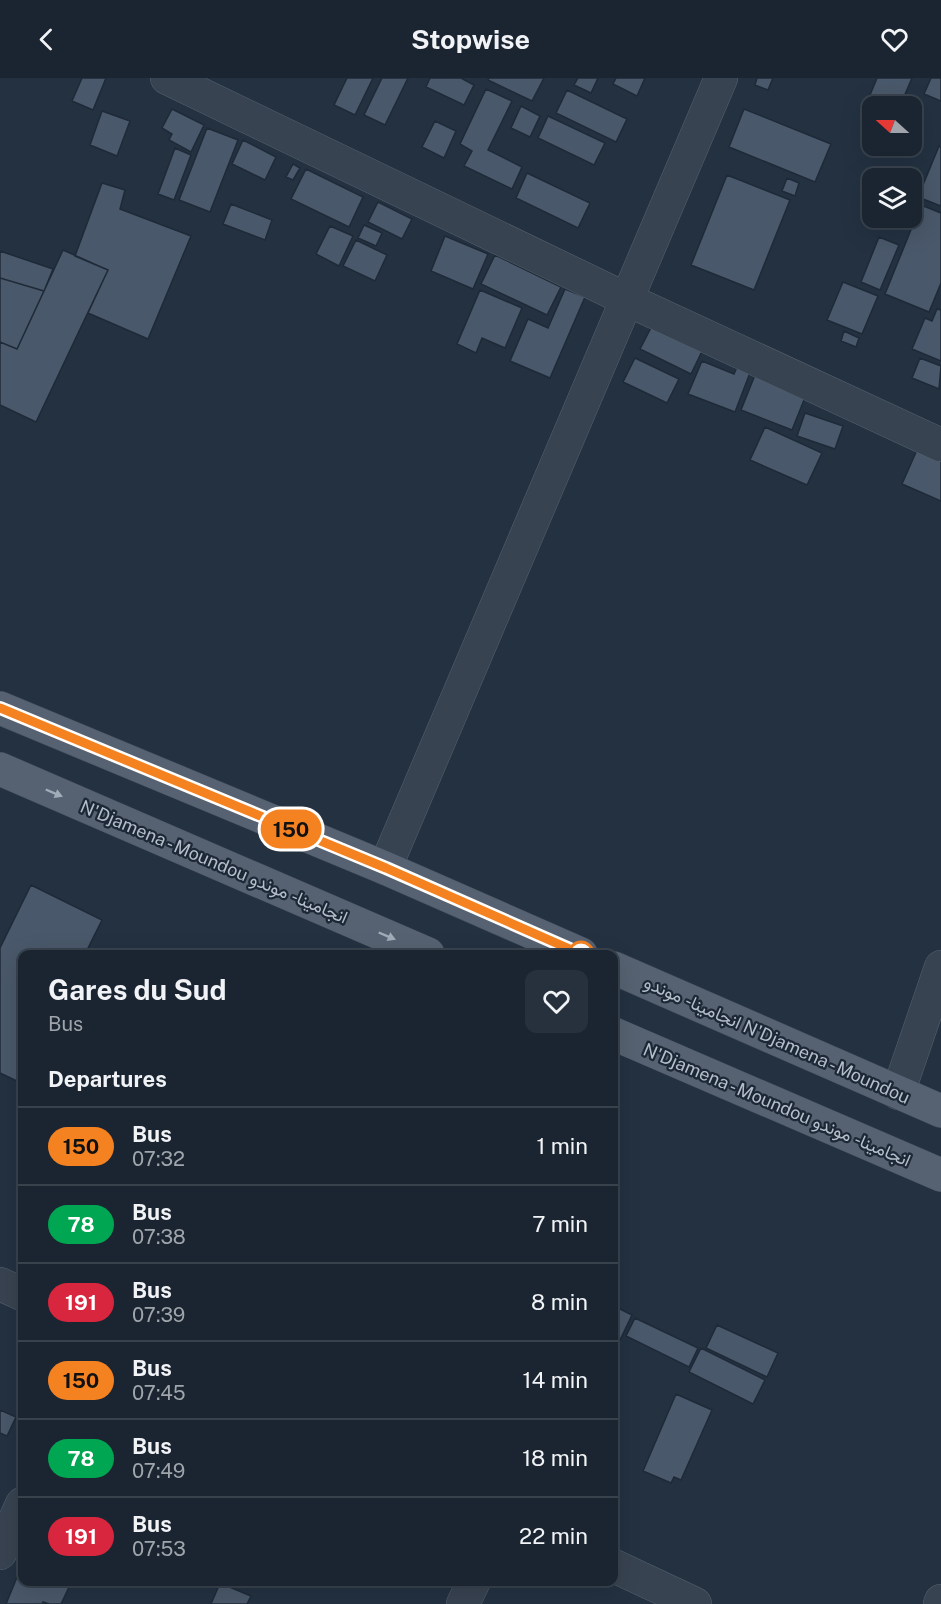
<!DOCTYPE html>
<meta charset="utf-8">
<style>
:root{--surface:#1a2531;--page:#27313d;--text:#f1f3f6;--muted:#9fa5ab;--line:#38424d}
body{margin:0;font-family:"Public Sans",Vazirmatn,sans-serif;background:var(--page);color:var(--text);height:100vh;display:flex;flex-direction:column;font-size:22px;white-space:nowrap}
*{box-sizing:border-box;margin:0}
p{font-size:20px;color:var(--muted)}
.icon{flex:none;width:33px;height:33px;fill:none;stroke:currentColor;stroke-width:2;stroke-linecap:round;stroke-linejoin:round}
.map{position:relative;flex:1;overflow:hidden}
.side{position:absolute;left:18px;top:872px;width:600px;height:636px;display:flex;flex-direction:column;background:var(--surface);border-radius:12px;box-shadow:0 6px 24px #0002,0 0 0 2px var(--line)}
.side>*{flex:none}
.badge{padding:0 12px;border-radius:20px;font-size:21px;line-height:39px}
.needle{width:39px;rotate:291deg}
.fabs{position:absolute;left:862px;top:18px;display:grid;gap:12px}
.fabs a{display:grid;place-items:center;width:60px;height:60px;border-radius:12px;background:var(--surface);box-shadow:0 6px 24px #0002,0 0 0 2px var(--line);font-size:30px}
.map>.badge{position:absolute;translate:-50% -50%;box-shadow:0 0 0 3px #fff}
h2{padding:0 30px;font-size:22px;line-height:54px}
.round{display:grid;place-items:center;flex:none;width:63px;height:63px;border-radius:12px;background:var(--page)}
.head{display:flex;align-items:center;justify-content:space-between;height:102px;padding:0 30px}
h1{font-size:28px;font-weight:700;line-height:45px}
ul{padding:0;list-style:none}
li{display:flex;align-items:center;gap:18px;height:78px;padding:0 30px;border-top:2px solid var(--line)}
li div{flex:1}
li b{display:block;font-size:22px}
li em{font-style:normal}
li .badge{min-width:66px;font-weight:700;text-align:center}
header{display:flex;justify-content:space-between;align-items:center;height:78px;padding:0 30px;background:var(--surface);font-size:27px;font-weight:700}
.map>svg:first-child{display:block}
.building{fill:#49586a;stroke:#1f2a38;stroke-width:1.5}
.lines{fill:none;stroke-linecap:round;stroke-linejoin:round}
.minor-casing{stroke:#56616e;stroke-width:34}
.major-casing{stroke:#414c5a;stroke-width:34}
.minor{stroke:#384351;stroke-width:33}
.major{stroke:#566271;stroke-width:33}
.oneway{fill:#a1acb9}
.line-casing{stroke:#fff;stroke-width:14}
.line{stroke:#f58220;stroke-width:9}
.stop-dot{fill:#fff;stroke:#f58220;stroke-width:3}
.labels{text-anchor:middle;stroke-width:4.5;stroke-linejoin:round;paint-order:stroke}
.street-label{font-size:18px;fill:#b4becb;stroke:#1d2836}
</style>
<header><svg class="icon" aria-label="back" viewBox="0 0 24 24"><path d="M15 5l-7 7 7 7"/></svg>Stopwise<svg class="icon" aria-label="heart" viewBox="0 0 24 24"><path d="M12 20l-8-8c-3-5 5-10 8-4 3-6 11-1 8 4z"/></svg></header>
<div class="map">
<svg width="941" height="1526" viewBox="0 0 941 1526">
<rect width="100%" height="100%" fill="#233141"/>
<path class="building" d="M82 0H106L93 32 72 23Z
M347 0H373L355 37 334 27Z
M382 0H408L385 47 364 37Z
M430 0H461L474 7 464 27 426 9Z
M489 0H544L532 23 488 2Z
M578 0H598L591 15 574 7Z
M616 0H645L637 18 613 6Z
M757 0H773L768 12 755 7Z
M877 0H912L900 28 870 17Z
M931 0H941V23L924 16Z
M486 11 512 23 488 72 522 89 512 111 464 88 472 73 460 66Z
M567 12 627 41 616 64 556 35Z
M521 28 540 38 530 59 511 50Z
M172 31 204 47 191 74 169 62 172 56 162 50Z
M744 31 831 66 815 104 729 69Z
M102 33 130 43 117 78 90 67Z
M548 38 605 65 594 87 538 60Z
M435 43 456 53 444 80 422 69Z
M207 50 238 62 210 134 179 122Z
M243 62 276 79 265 102 232 86Z
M939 68 941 69V128L918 119Z
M175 70 191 77 174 122 158 116Z
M293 86 300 90 293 102 286 99Z
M306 91 363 119 349 149 291 121Z
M527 95 590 125 578 150 516 120Z
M727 97 790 122 754 212 691 187Z
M787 100 799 105 795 118 782 113Z
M102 105 125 112 120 131 191 158 148 261 88 235 108 192 75 178Z
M378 124 412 141 402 161 368 144Z
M231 126 272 142 265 162 223 146Z
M921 127 941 135V205L929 234 885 216Z
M364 147 382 155 376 168 358 160Z
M330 148 353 158 339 188 316 176Z
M445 158 488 176 473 211 431 193Z
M879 159 899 167 880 212 861 204Z
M356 162 387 177 375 203 343 188Z
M63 172 108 192 36 344 0 327V264L17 271Z
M0 173 53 191 44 213 0 200Z
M495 177 561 209 547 237 481 206Z
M0 200 44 213 17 271 0 264Z
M843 204 878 218 862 256 827 242Z
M565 211 585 219 550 300 510 283 528 241 548 250Z
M480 212 522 230 505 270 482 260 476 275 457 266Z
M937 231 941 232V283L912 271 925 240 932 243Z
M655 242 705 267 691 296 640 271Z
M844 253 859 260 856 269 841 263Z
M635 280 679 301 667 325 623 304Z
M920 280 941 288 939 311 912 300Z
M740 282 753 287 735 334 688 316 702 283 734 296Z
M757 292 808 312 792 352 741 332Z
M805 335 843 348 835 371 797 358Z
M765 349 822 375 807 407 750 382Z
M920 365 941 375V423L902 406Z
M31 807 102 842 85 876H22L21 1005 0 995V870Z
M614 1228 632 1237 620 1262 614 1259Z
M635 1240 698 1270 689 1289 626 1258Z
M717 1247 778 1275 767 1299 706 1270Z
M701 1270 765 1302 753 1326 689 1294Z
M676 1316 712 1332 681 1402 674 1399 671 1405 643 1393Z
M0 1332 16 1339 7 1358 0 1355Z
M22 1487V1503H66L71 1505 61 1526H49L43 1524 42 1526H6Z
M220 1505 251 1518 247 1526H211Z"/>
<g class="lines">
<defs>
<path id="minor" d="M167 0 628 222 941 367
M385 790 721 0
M898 1015 941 889
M0 1206 22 1216
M0 1475 22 1426
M614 1488 695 1526
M463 1526 474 1503
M940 1526 941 1523"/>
<path id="major" d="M0 630 385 790 581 876
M0 691 428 876
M614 890 941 1033
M614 956 941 1097"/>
</defs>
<use href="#minor" class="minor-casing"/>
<use href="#major" class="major-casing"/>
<use href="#minor" class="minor"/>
<use href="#major" class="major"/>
</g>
<defs><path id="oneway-solid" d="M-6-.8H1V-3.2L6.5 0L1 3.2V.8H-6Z" transform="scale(1.5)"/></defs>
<g class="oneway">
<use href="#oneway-solid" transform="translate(54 715) rotate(23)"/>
<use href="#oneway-solid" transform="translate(387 858) rotate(23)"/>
</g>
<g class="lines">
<defs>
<path id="line" d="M0 630 386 790 581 876"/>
</defs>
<use href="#line" class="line-casing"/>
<use href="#line" class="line"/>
</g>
<circle class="stop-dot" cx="581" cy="876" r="12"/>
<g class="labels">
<g class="street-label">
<text transform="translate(214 784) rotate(23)" y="6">N'Djamena - Moundou انجامينا - موندو</text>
<text transform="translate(777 962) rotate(24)" y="6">انجامينا - موندو N'Djamena - Moundou</text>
<text transform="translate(777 1027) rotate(23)" y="6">N'Djamena - Moundou انجامينا - موندو</text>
</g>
</g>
</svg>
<div class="fabs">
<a><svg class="needle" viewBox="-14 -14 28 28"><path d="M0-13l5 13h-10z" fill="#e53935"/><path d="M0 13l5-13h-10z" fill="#9fa5ab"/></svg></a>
<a><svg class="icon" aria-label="layers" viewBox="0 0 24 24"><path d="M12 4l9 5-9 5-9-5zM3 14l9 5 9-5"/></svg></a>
</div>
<b class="badge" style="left:291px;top:751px;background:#f58220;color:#111">150</b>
<section class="side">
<div class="head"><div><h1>Gares du Sud</h1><p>Bus</p></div><a class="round"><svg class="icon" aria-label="heart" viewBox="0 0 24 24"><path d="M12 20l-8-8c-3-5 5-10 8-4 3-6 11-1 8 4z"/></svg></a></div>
<h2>Departures</h2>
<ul>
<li><span class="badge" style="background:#f58220;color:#111">150</span><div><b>Bus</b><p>07:32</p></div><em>1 min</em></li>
<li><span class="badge" style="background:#00a651;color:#fff">78</span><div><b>Bus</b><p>07:38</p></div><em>7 min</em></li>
<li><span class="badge" style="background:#d7263d;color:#fff">191</span><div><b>Bus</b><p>07:39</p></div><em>8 min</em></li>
<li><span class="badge" style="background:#f58220;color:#111">150</span><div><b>Bus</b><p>07:45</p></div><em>14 min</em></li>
<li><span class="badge" style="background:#00a651;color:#fff">78</span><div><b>Bus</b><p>07:49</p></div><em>18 min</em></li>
<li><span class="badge" style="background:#d7263d;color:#fff">191</span><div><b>Bus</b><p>07:53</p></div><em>22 min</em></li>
</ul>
</section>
</div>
